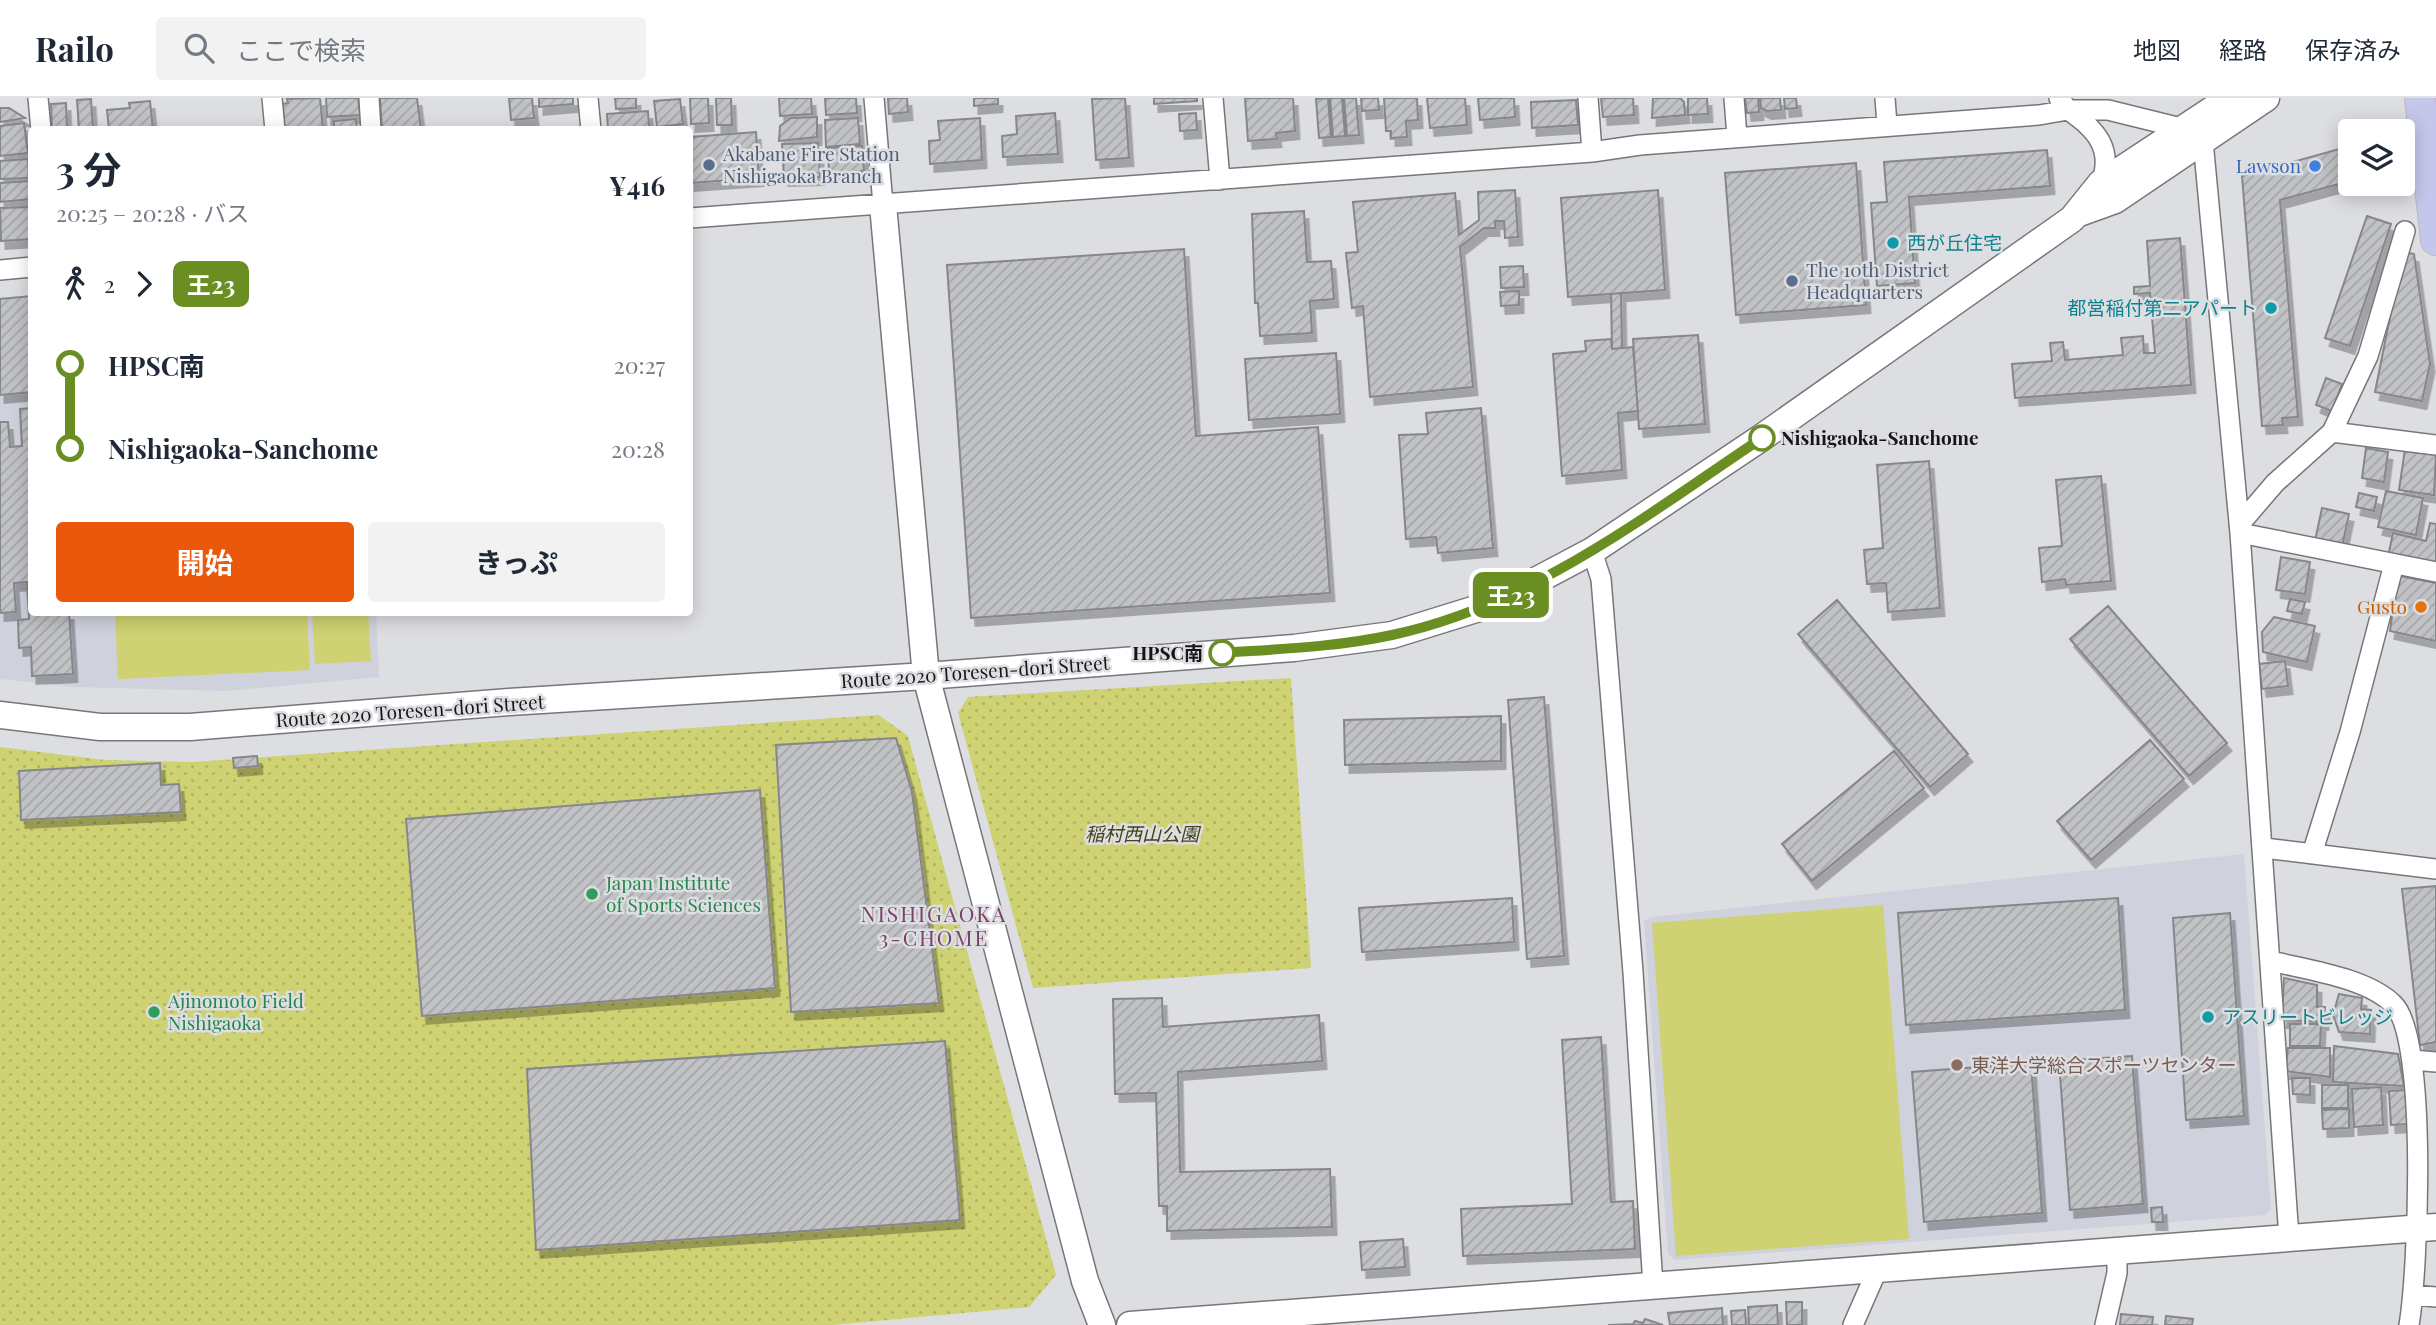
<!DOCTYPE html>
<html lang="ja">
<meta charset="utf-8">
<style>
:root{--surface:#fff;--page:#f2f2f3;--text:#1f2937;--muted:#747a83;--line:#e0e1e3;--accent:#ea580c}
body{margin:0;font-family:"Playfair Display","Noto Sans JP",serif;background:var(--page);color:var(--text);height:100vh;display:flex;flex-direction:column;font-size:26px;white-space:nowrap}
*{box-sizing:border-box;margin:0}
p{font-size:23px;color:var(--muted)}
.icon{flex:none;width:38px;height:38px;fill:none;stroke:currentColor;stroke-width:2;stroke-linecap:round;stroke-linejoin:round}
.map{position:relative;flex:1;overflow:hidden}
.drawer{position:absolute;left:28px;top:28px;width:665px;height:490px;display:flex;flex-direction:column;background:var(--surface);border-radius:7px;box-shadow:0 4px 18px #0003}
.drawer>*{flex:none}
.badge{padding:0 14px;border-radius:10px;font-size:24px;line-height:46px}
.tools{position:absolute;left:2338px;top:21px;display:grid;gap:14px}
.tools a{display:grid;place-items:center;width:77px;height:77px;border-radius:7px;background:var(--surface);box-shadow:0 4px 18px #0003;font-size:35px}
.map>.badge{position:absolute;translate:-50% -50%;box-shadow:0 0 0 4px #fff}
.legs{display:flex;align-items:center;gap:10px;height:77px;padding:0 28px;font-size:23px}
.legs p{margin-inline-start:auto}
.overview{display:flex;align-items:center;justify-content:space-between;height:119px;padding:0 28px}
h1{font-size:38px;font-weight:700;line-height:52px}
.primary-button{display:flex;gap:14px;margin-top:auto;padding:14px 28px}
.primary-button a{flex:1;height:80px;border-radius:7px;background:var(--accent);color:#fff;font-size:28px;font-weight:700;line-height:80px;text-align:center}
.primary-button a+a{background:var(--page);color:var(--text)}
ul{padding:0 28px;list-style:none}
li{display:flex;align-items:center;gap:24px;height:84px;font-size:26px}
li i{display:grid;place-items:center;width:10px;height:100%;margin:0 9px;background:currentColor}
li i::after{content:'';width:18px;height:18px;margin:-9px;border:5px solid;border-radius:50%;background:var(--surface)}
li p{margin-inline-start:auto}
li:first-child i{background:linear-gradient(#0000 50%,currentColor 0)}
li:last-child i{background:linear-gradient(currentColor 50%,#0000 0)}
header{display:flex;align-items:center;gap:42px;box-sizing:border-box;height:98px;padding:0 35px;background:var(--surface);border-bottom:2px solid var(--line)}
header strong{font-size:33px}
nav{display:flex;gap:38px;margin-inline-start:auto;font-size:24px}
.search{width:490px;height:63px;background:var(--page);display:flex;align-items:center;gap:18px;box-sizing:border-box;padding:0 24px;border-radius:7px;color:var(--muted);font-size:26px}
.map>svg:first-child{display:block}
.built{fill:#cfd1dc}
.green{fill:#cfd272}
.park{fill:url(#park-dots)}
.building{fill:url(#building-hatch);stroke:#86878a;stroke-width:2;filter:url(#shadow)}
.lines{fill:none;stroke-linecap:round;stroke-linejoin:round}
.street-casing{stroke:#76777a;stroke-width:22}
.secondary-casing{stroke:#76777a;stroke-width:29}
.primary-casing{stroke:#b9b9b9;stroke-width:32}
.street{stroke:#fff;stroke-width:19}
.secondary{stroke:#fff;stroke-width:26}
.primary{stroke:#c5c6eb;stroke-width:30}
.line-1-casing{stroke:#fff;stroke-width:16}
.line-1{stroke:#6b8e23;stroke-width:10}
.service-dot{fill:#5c6f8a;stroke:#dddee2;stroke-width:2.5}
.shop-dot{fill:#3f7fe0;stroke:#dddee2;stroke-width:2.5}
.culture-dot{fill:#0f9aa8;stroke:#dddee2;stroke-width:2.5}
.stop-1-dot{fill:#fff;stroke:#6b8e23;stroke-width:3.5}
.food-dot{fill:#e8710a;stroke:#dddee2;stroke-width:2.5}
.leisure-dot{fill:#2e9e5b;stroke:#dddee2;stroke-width:2.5}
.education-dot{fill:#8d6e63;stroke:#dddee2;stroke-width:2.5}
.labels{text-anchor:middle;stroke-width:5;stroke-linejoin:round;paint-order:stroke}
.service-label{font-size:19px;fill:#4e5e75;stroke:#dddee2;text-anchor:start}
.shop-label{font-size:19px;fill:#366cbe;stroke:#dddee2;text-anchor:end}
.culture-label{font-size:19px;fill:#0d838f;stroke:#dddee2;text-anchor:start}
.stop-label{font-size:19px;font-weight:bold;fill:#161617;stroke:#dddee2;text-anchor:start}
.food-label{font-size:19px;fill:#c56008;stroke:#dddee2;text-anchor:end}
.street-label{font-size:19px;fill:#161617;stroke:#dddee2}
.park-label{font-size:19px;font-style:italic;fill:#41431a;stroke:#dddee2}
.leisure-label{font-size:19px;fill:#27864d;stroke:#dddee2;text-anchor:start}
.education-label{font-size:19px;fill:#785e54;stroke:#dddee2;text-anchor:start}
.neighbourhood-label{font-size:21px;letter-spacing:2px;fill:#7b406a;stroke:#dddee2}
</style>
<header>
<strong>Railo</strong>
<div class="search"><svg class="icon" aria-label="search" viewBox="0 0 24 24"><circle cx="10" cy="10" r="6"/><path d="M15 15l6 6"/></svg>ここで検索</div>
<nav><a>地図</a><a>経路</a><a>保存済み</a></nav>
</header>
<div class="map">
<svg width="2436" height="1227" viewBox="0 0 2436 1227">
<defs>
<pattern id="park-dots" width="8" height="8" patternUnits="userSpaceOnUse" patternTransform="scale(1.75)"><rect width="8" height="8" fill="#cfd272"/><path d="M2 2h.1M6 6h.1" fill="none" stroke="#b1b462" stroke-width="1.8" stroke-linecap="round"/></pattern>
<pattern id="building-hatch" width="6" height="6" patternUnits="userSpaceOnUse" patternTransform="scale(1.75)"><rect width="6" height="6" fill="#c1c2c5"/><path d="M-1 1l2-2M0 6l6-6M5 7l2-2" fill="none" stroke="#a5a6a8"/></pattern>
<filter id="shadow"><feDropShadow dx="4.5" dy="8" stdDeviation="0" flood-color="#0004"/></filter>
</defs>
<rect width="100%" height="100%" fill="#dddee2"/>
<path class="built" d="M31 197 32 514 376 515 379 579 226 593 75 589 0 581V200Z
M2244 756 2271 1112 2265 1117 1675 1162 1668 1155 1644 823 1651 819Z"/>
<path class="green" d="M115 515H307L310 572 118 581Z
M312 515H368L371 563 315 566Z
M1883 807 1909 1141 1676 1158 1652 825Z"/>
<path class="park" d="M1291 580 1311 870 1033 890 958 615 968 599Z
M879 617 908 638 1056 1177 1029 1209 833 1227H0V649L105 662 193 664Z"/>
<path class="building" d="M320 0 323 32H284L283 6 288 5 287 1Z
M326 0H358L360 17 327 19Z
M380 0H417L421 32H382Z
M509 0H532L534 20 511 22Z
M539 0H573V6L539 9Z
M615 0H636V10L616 11Z
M690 0H708L709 25 691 26Z
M716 0H731L732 27H717Z
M779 0H811L812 16 780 18Z
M825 0H856L857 15 826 17Z
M888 0H907L908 14 889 16Z
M974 0H998V6L974 8Z
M1125 0 1129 60 1096 62 1092 1Z
M1154 0H1197V3L1154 6Z
M1245 0H1293L1295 33 1276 35 1277 41 1248 43Z
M1328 0 1331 39 1319 40 1316 1Z
M1330 0H1342L1345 38 1333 39Z
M1344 0H1356L1359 37 1347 38Z
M1361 0H1378L1379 12 1362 13Z
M1384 0H1417L1418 22 1406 23 1407 39 1391 40V33H1386Z
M1427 0H1465L1467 27 1430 30Z
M1478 0H1514L1515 19 1480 22Z
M1601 0H1633L1634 17 1603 19Z
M1653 0H1680L1684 4 1685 17 1652 20Z
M1688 0H1707L1708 16 1688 17Z
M1745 0H1758L1759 14 1747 15Z
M1760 0H1780L1781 12 1767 13 1761 10Z
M1784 0H1796L1797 10 1785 11Z
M91 1 93 32H79L77 2Z
M680 1 683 26 657 29 654 3Z
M1576 2 1578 27 1532 30 1531 4Z
M150 3 153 32H109L107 12 130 10 129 5Z
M66 5 67 32H52L51 6Z
M0 10H9L25 20 0 24Z
M648 13 649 29 608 32 607 16Z
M1055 15 1058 56 1003 59 1002 38 1017 36 1016 18Z
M1196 15 1197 32 1180 33 1179 16Z
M817 19V39L779 43 780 28 791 20Z
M858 20 860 46 826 49 825 22Z
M980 20 982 62 930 66 929 43 940 42 938 23Z
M356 21 357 32H334V23Z
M24 25 28 55 0 58V28Z
M756 34 759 80 690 85V39Z
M818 45 820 79 784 80 782 46Z
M862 48 864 73 829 75 828 50Z
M2350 48V83L2280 102 2298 319 2282 320 2283 327 2262 328 2242 78Z
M2047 52 2050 88 1909 99 1915 185 1877 188 1871 105 1887 104 1884 64Z
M28 61 29 80 0 81V63Z
M1856 65 1866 207 1736 217 1725 75Z
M29 83 31 101 0 104V85Z
M1515 92 1518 139 1505 140 1504 123H1495V130H1484L1460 149 1473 289 1370 299 1363 208 1352 210 1346 155 1358 154 1353 104 1455 95 1459 137 1479 122 1478 94Z
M1658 92 1665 192 1568 199 1561 100Z
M32 109V141L1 143 0 110Z
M1304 113 1307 164 1331 163 1334 201 1310 203 1312 235 1260 238 1258 205H1255L1252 116Z
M2367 118 2391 126 2350 248 2325 240Z
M2180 140 2191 287 2015 300 2012 266 2052 263 2050 245 2063 244 2065 262 2123 257 2121 240 2143 238 2144 255H2155L2150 195 2134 196V189L2150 188 2147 143Z
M1184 151 1196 338 1318 329 1330 495 971 520 947 167Z
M2403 154 2414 156 2430 266 2422 303 2375 294Z
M1523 168 1524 189 1501 190 1500 169Z
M1519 193V207L1501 208 1500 194Z
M1621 195 1622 250 1612 251 1611 196Z
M32 198V294L0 297V201Z
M1698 237 1705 326 1639 331 1633 241Z
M1611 241 1612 251 1633 249 1638 313 1618 315 1622 372 1562 378 1553 256 1586 253 1585 243Z
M1336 255 1340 316 1249 322 1245 261Z
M2326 280 2342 286 2332 313 2316 307Z
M32 310V514H69L73 576 32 578 31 549 19 550 18 522 29 521 27 484 14 485 16 514 0 515V324H8L10 349 22 348 20 311Z
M1481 310 1493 450 1438 455 1436 439 1406 441 1399 337 1428 336 1426 315Z
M2366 350 2388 354 2384 384 2362 380Z
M2405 351 2436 355 2434 397 2399 392Z
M1929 363 1940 510 1888 514 1886 485 1867 486 1864 452 1883 450 1877 367Z
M2101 378 2111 483 2066 487 2065 481 2042 484 2039 450 2062 448 2056 382Z
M2386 393 2423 400 2416 437 2378 429Z
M2359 395 2377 399 2374 413 2356 409Z
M2322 410 2349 416 2342 449 2315 443Z
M2430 425 2436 426V470L2388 459 2393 435 2426 443Z
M2281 459 2310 464 2305 496 2276 492Z
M2395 477 2436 485V543L2390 533 2392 518 2386 517Z
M2290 501 2305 504 2302 516 2287 513Z
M1837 502 1968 656 1930 689 1798 536Z
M2108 508 2227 645 2189 678 2070 541Z
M2274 519 2315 528 2307 564 2263 554 2262 534Z
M2285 563 2288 588 2262 591 2259 566Z
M1544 599 1564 858 1527 861 1508 602Z
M1501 618V663L1345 667 1344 622Z
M896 640 912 694 939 905 791 914 776 647Z
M2150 642 2184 681 2091 762 2057 723Z
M1894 653 1924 690 1812 783 1782 746Z
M257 658 258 668 234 670 233 660Z
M160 665 161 687 179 686 181 714 21 722 19 673Z
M760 692 775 890 422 918 406 721Z
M2436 788V944L2420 947 2402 791Z
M1512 800 1514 844 1362 854 1359 810Z
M2118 800 2125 912 1906 927 1898 815Z
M2230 815 2244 1018 2186 1022 2173 820Z
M2284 880 2317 887V909H2325L2324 924 2282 922Z
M2339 896 2362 900 2361 911 2371 912 2370 936 2339 934 2333 917Z
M1162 900 1163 929 1319 917 1322 963 1178 974 1180 1074 1330 1071 1332 1129 1167 1133V1108H1159L1156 995 1115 996 1113 901Z
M2290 926H2321L2320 948H2290Z
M1601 939 1611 1104 1633 1103 1635 1151 1463 1158 1461 1111 1572 1106 1562 942Z
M945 943 960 1122 536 1152 527 971Z
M2334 948 2398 956 2404 988 2333 984Z
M2288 950H2330V979L2285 973Z
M2132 958 2143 1106 2070 1112 2059 963Z
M2031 965 2042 1115 1924 1124 1912 974Z
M2292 980H2310V997L2293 996Z
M2322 987H2348V1010H2322Z
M2381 989 2383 1027 2354 1029 2352 991Z
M2407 992 2409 1026 2391 1027 2389 993Z
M2349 1011V1030L2323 1031 2322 1012Z
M2162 1109 2163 1124H2152L2151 1110Z
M1403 1141 1405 1169 1362 1172 1360 1144Z
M1786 1204H1802V1227H1787Z
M1777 1207 1778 1227H1749L1748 1209Z
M1722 1210 1723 1227H1670L1668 1215Z
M1745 1212 1746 1227H1732L1731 1213Z
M2121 1216 2153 1219 2152 1227H2120Z
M2166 1218 2193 1221 2192 1227H2165Z
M1645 1221 1663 1227H1608L1633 1226 1635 1223 1643 1225Z"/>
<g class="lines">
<defs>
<path id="street" d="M38 0 41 32
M272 0 275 32
M369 0 371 32
M588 0 591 32
M874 0 883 107
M1213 0 1220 82
M1588 0 1592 54
M1734 0 1737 39
M1885 0 1887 27
M2059 0 2068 12H2108L2185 31
M2203 43 2240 435 2289 1140
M690 120 1592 54 1640 47 2039 17 2068 12C2096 31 2114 51 2101 85
M0 172 32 169
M2332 334 2436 347
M2239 427 2275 385 2332 334 2368 258 2405 133
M2240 435 2436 474
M1592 453 1601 481 1633 874 1653 1188
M2264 750 2436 771
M2312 756 2350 634 2394 466
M2271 863C2308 872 2368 880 2394 907 2428 942 2418 1175 2409 1227
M2413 962 2436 964
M2414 1197 2436 1199
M1853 1227 1878 1170
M2105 1227 2117 1175V1153"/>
<path id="secondary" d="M883 107 926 578 1085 1183 1102 1227
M2079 115 2115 102 2266 0
M0 617 100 629H190L509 604 926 578 1294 550 1392 537 1492 506 1592 453 1761 340 2072 121 2101 85 2230 0
M1130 1227 2436 1129"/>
<path id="primary" d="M2420 0 2436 142"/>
</defs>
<use href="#street" class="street-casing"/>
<use href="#secondary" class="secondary-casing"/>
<use href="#primary" class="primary-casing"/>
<use href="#street" class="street"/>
<use href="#secondary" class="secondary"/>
<use href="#primary" class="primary"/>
</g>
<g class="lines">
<defs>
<path id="line-1" d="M1222 555C1279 551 1337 549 1392 537 1532 507 1645 418 1762 340"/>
</defs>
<use href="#line-1" class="line-1-casing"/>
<use href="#line-1" class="line-1"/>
</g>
<g class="service-dot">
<circle cx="709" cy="67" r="7"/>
<circle cx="1792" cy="183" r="7"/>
</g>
<circle class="shop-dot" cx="2315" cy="68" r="7"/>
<g class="culture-dot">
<circle cx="1893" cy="145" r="7"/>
<circle cx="2271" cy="210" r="7"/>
<circle cx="2208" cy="919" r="7"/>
</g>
<g class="stop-1-dot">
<circle cx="1762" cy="340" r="12"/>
<circle cx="1222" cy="555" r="12"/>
</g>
<circle class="food-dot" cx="2421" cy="509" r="7"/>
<g class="leisure-dot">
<circle cx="592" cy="796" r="7"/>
<circle cx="154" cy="914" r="7"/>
</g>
<circle class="education-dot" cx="1957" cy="967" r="7"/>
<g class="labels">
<g class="service-label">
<text x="723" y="63">Akabane Fire Station<tspan x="723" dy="22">Nishigaoka Branch</tspan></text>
<text x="1806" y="179">The 10th District<tspan x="1806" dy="22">Headquarters</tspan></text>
</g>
<g class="shop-label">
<text x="2301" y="75">Lawson</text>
</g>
<g class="culture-label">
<text x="1907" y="152">西が丘住宅</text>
<text x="2257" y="217" text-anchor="end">都営稲付第二アパート</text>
<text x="2222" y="926">アスリートビレッジ</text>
</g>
<g class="stop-label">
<text x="1781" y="347">Nishigaoka-Sanchome</text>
<text x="1203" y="562" text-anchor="end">HPSC南</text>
</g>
<g class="food-label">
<text x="2407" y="516">Gusto</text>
</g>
<g class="street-label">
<text transform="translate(975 574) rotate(-4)" y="7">Route 2020 Toresen-dori Street</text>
<text transform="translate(410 613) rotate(-4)" y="7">Route 2020 Toresen-dori Street</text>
</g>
<g class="park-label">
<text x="1142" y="743">稲村西山公園</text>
</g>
<g class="leisure-label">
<text x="606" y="792">Japan Institute<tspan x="606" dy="22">of Sports Sciences</tspan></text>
<text x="168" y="910">Ajinomoto Field<tspan x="168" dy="22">Nishigaoka</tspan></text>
</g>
<g class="education-label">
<text x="1971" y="974">東洋大学総合スポーツセンター</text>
</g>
<g class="neighbourhood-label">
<text x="934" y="824">NISHIGAOKA<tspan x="934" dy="24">3-CHOME</tspan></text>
</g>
</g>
</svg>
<div class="tools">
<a><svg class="icon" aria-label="layers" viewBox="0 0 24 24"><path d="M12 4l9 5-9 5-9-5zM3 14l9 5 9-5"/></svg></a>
</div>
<b class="badge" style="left:1511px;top:497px;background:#6b8e23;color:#fff">王23</b>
<section class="drawer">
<div class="overview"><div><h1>3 分</h1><p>20:25 – 20:28 · バス</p></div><b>¥416</b></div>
<div class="legs"><svg class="icon" aria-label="walk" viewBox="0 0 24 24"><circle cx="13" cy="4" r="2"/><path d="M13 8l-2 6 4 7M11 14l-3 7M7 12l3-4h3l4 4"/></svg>2<svg class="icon" aria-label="forward" viewBox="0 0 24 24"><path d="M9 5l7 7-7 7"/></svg><b class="badge" style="background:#6b8e23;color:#fff">王23</b></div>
<ul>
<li><i style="color:#6b8e23"></i><b>HPSC南</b><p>20:27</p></li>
<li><i style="color:#6b8e23"></i><b>Nishigaoka-Sanchome</b><p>20:28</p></li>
</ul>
<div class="primary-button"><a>開始</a><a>きっぷ</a></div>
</section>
</div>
